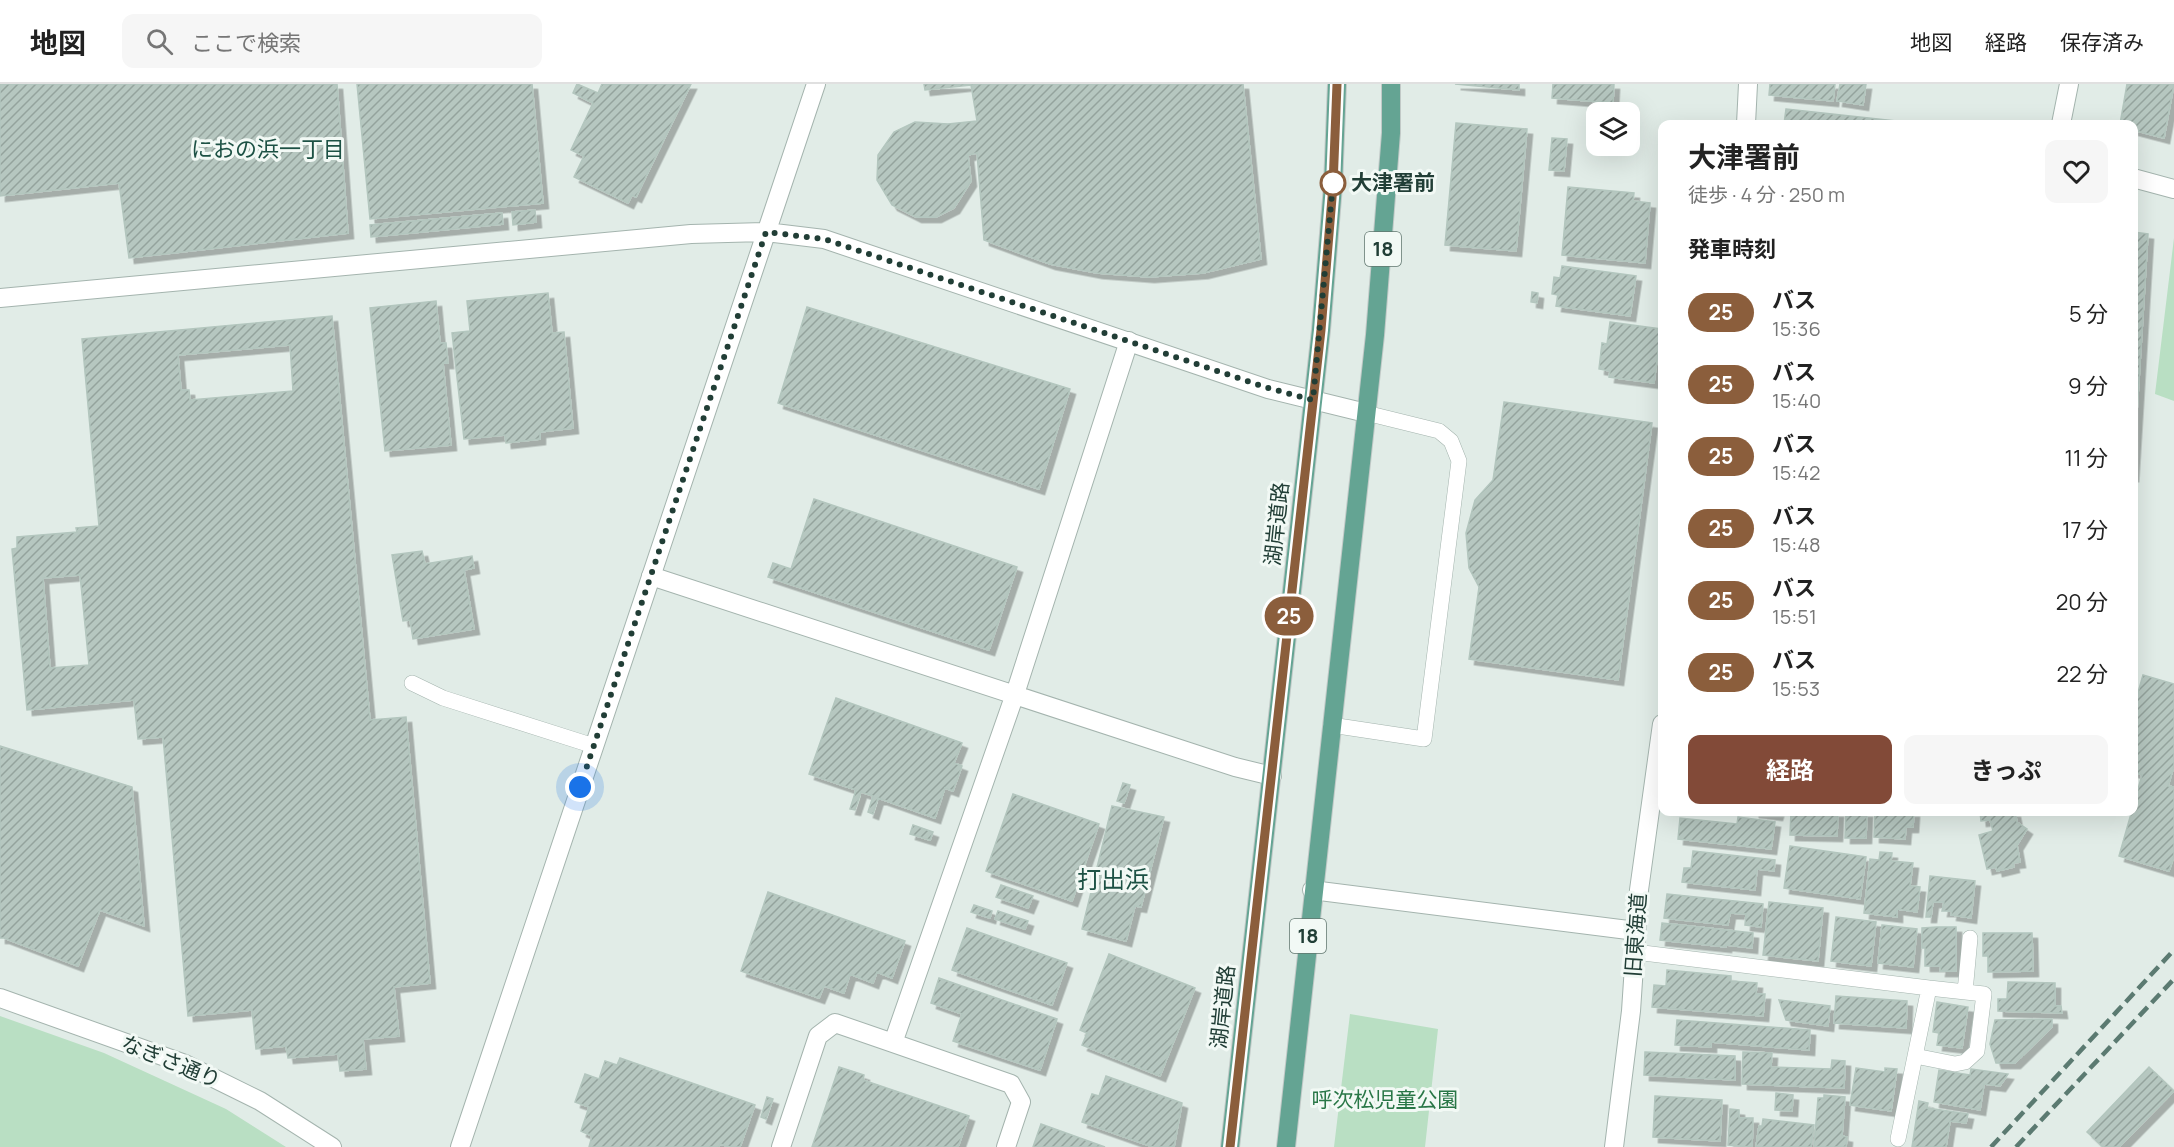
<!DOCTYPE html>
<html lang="ja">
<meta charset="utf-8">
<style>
:root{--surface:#fff;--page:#f6f6f6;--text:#222;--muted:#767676;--line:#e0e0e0;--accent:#824a38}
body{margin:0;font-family:Manrope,"Noto Sans JP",sans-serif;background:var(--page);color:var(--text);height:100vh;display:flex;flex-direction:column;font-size:22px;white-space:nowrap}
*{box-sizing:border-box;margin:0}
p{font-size:20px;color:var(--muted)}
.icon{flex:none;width:33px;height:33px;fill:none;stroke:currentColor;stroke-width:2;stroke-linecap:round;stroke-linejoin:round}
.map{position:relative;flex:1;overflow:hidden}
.details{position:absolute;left:1658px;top:36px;width:480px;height:696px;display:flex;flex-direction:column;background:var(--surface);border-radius:12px;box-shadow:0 6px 24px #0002}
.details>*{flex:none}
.badge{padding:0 12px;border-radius:20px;font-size:21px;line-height:39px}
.tools{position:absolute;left:1586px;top:18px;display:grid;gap:12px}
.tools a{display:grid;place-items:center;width:54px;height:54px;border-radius:12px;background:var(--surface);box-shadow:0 6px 24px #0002;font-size:30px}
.you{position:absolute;width:30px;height:30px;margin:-15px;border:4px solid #fff;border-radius:50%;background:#1a73e8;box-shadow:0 0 0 9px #1a73e833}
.map>.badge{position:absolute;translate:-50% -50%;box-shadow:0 0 0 3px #fff}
h2{padding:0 30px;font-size:22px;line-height:54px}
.round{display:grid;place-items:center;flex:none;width:63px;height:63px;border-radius:12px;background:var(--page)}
.summary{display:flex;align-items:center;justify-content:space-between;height:102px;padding:0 30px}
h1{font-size:28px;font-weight:700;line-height:45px}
.action{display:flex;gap:12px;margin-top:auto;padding:12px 30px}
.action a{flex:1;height:69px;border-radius:12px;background:var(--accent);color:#fff;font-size:24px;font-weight:700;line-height:69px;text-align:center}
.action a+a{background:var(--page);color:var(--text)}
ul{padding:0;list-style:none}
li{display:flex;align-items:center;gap:18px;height:72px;padding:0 30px}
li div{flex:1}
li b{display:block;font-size:22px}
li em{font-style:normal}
li .badge{min-width:66px;font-weight:700;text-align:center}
header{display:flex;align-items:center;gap:36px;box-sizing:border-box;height:84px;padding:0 30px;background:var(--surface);border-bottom:2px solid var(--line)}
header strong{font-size:28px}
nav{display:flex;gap:33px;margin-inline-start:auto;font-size:21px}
.search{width:420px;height:54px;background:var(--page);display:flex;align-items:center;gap:15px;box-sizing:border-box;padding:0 21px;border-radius:12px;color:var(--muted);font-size:22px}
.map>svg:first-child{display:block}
.park{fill:#b9dfc3}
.building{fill:url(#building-hatch);stroke:#b3c6be;stroke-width:1.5;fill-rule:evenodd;filter:url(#shadow)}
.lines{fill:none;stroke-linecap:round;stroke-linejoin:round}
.service-casing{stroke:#a4b4ae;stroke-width:16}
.minor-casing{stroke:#a4b4ae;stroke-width:20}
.tertiary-casing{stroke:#a4b4ae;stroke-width:20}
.primary-casing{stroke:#c1c9c7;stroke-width:20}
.service{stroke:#fff;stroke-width:15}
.minor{stroke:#fff;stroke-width:18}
.tertiary{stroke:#fff;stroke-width:18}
.primary{stroke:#64a493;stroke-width:18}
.rail{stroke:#5b7a71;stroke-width:4.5;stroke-dasharray:12 6;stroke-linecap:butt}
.line-casing{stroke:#fff;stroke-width:14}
.line{stroke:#8b5e3c;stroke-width:9}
.walk{stroke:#213e36;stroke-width:6;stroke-dasharray:0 10.8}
.stop-dot{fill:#fff;stroke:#8b5e3c;stroke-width:3}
.labels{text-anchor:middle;stroke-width:6;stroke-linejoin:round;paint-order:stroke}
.shield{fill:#f2f9f5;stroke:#60766f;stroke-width:1.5}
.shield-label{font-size:20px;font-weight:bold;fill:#213e36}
.stop-label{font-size:21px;font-weight:bold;fill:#213e36;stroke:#f2f9f5;text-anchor:start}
.street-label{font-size:21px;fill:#213e36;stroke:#f2f9f5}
.park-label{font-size:21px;fill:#297747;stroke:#f2f9f5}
.neighbourhood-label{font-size:22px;fill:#1c5144;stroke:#f2f9f5}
.quarter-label{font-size:24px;fill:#1c5144;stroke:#f2f9f5}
</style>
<header>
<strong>地図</strong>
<div class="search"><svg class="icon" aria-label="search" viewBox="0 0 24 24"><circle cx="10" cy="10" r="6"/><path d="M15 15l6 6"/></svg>ここで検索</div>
<nav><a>地図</a><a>経路</a><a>保存済み</a></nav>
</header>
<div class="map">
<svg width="2174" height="1063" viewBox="0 0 2174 1063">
<defs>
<pattern id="building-hatch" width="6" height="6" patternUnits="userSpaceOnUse" patternTransform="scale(1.5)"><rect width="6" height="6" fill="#b6c7c0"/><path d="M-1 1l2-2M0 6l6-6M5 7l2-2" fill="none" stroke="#94a39d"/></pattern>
<filter id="shadow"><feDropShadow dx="5.5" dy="5.5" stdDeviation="0" flood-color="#0004"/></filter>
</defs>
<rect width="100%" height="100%" fill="#e1ece7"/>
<path class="park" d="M2174 154V317L2155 310Z
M1350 930 1438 945 1425 1063H1334Z
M0 932 104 969 226 1025 286 1063H0Z"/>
<path class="building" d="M0 0H337L348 149 129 174 119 99 0 112Z
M357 0H532L543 119 370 135Z
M577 0 598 9 602 0H691L636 113 632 111 628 119 574 93 584 72 571 66 593 19 573 9Z
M924 0H1243L1261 175 1203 189 1149 193 1097 189 1050 180 984 156 977 69 968 71 971 97 954 124 936 133H916L892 121 877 96 878 71 894 48 915 38 948 40 977 37 971 1 925 6Z
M1455 0H1519V6Z
M1553 0H1614L1613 19 1552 14Z
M1770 0H1835L1833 17 1769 11Z
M1840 0H1866L1863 21 1837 17Z
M2127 0H2174L2164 54 2133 46V40H2120Z
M1786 25 1924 40H1784Z
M1456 39 1527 45 1516 167 1445 161Z
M1552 54 1567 55 1564 87 1549 86Z
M1568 103 1634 109 1633 117 1650 119 1645 179 1562 171Z
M535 126 536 138 513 141 512 128Z
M502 129 503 140 371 153 370 141Z
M2133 148 2148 150 2133 393Z
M1562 182 1636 192 1630 232 1556 222 1558 211 1552 210 1554 193 1560 194Z
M1532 208 1538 209 1537 219 1531 218Z
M548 209 552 249 564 248 573 344 540 348V355L506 359 505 351 464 355 452 249 470 247 467 217Z
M436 217 440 259H446L448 279H443L451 361 385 367 370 224Z
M807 223 1070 305 1039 405 778 319Z
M332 232 370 636 406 633 430 899 394 903 399 952 363 955 366 985 340 987 338 970 288 974 286 962 256 965 252 926 188 932 163 653 138 655 134 616 27 626 12 465 17 464V453L77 448 76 444 99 442 82 255ZM290 261 293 307 190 316 189 306H181L178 271ZM80 491 89 581 50 584 43 494Z
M1610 238 1661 245 1654 299 1609 293 1610 287 1599 285 1602 259 1607 260Z
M1504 318 1652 339 1618 596 1469 575 1479 503 1469 484 1466 449 1475 416 1493 396Z
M814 415 1017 483 989 566 768 493 773 479 791 485Z
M422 467 425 480 472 472 474 484 464 486 474 545 413 555 410 536 403 537 392 471Z
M2143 591 2174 600V682L2168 702 2174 703V772L2169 787 2119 772 2142 691 2133 688V626Z
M836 614 962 659 954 679 962 682 953 707 945 704 935 734 878 714 873 730 868 728 873 712 861 708 855 726 850 725 856 706 809 690Z
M0 662 132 703 144 842 100 826 78 882 4 854H0Z
M1123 699 1130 701 1124 719 1117 717Z
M1013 710 1099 740 1072 817 986 787Z
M1112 722 1164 733 1141 823 1135 822 1126 857 1082 845Z
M1753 728H1778L1777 731Z
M1791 728H1838L1837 752 1790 751Z
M1846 728H1867L1866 754H1845Z
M1875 728H1914L1913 743H1906L1905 755 1874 753Z
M1980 728H2015L2017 738 2027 745 2017 761 2020 778 2013 779 2014 783 1997 787 1996 783 1987 785 1979 751 1993 747 1990 736 1981 737Z
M1738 733 1775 738 1771 765 1678 755 1680 734 1737 740Z
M913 741 933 748 930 756 910 750Z
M1790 762 1866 773 1860 815 1784 804Z
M1693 767 1775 776 1774 787 1757 785 1755 806 1682 798 1684 784H1691Z
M1880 768 1892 769 1891 777 1913 779 1910 802 1920 803 1917 828 1897 825V833L1864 829 1870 775 1879 776Z
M1930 792 1975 797 1971 834 1951 831 1952 827H1942L1944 818H1933L1931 833H1926Z
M1001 801 1033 812 1028 824 996 813Z
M768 808 905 857 892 894 877 888 873 899 850 890 844 909 824 902 819 914 741 887Z
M1667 810 1763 820 1761 843 1745 841 1746 830 1730 829 1728 841 1664 834Z
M1769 818 1823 824 1818 877 1763 871Z
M974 821 992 827 990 834 971 828Z
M998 827 1028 837 1025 845 995 835Z
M1836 833 1876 838 1871 882 1831 877Z
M1662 839 1753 849 1752 864 1726 861V863L1660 856Z
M1882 841 1917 845 1913 883 1878 879Z
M1937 843H1956V887H1940L1941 882H1925V864H1922V844Z
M967 844 1067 879 1052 921 952 886Z
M1983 849H2032L2033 887 1988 888V872H1983Z
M1109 870 1195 904 1160 992 1082 961 1087 949 1080 946Z
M1667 886 1731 892V897L1757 899 1756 910H1765L1763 932 1652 923 1654 901 1666 902Z
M939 894 1057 935 1040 986 953 957 962 930 931 919Z
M2008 898 2055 899V922H2061L2062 929 1998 927V915H2007Z
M1836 912 1907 917 1906 944 1834 939Z
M1779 916 1830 922 1828 942 1786 936Z
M1937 918 1968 923 1962 964 1937 961 1939 949 1933 948Z
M2052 935V943L2015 979H1996L1990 960 1995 936Z
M1677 936 1810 946 1809 966 1711 958V963L1675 961Z
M1645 968 1735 972V996L1644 991Z
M1743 968 1772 969 1771 983 1831 985 1832 976 1845 977 1844 1004 1742 1000Z
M620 974 755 1021 740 1063H730L720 1060 719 1063H589L592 1052 581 1047 589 1023 575 1018 585 990 599 995 605 977 617 981Z
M839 983 864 991 863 996 969 1032 958 1063H812Z
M2149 983 2174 1007 2119 1063H2103L2087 1048Z
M1856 984 1885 988V984L1897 985 1891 1027 1850 1021Z
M1971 985 2008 990 2000 1002 1984 1000 1980 1026 1934 1018 1939 986 1970 991Z
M1106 992 1182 1019 1174 1063H1153L1082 1038 1092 1010 1099 1012Z
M1776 1009 1793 1011 1792 1027 1775 1026Z
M1824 1011 1845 1013 1842 1052 1847 1053 1846 1063H1814L1818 1014H1824Z
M1655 1012 1722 1016 1720 1057 1653 1053Z
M767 1013 773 1015 766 1035 761 1033Z
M1919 1017 1928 1019 1927 1024 1968 1030 1966 1039 1950 1037 1946 1063H1912Z
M1730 1025 1739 1026V1034H1753L1752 1063 1728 1061Z
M1763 1035 1814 1041 1811 1063H1756L1759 1042H1762Z
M1041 1040 1105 1063H1033Z"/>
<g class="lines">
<defs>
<path id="service" d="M412 599 443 614 594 662
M1331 641 1424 655 1459 377 1451 357 1439 347 1366 329
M1635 868 1929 904 1898 1055
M1965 908 1970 854
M1915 972 1955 980 1965 978 1977 967 1984 910 1929 904"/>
<path id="minor" d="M1746 40 1748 0
M651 492 1235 683 1272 692
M1312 806 1636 847
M893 959 1011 1000 1021 1018 1006 1063
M781 1063 818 952 835 939 893 959 1015 610 1129 257
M1614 1063 1631 927 1639 806 1662 640"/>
<path id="tertiary" d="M2061 40 2069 0
M2133 94 2174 105
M0 214 691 150 766 148 824 155 1268 305 1366 329
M0 914 185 980 260 1017 332 1063
M460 1063 816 0"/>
<path id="primary" d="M1230 1063 1321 246 1333 102 1337 0
M1286 1063 1375 251 1391 49V0"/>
</defs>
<use href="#service" class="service-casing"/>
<use href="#minor" class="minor-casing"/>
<use href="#tertiary" class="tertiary-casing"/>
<use href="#primary" class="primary-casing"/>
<use href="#service" class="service"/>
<use href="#minor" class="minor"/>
<use href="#tertiary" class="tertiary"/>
<use href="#primary" class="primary"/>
<path class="rail" d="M1991 1063 2174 866
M2016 1063 2174 895"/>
</g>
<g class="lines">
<defs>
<path id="line" d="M1230 1063 1321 246 1333 102 1337 0"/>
</defs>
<use href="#line" class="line-casing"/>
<use href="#line" class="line"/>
<path class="walk" d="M580 703 766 148 824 155 1268 304 1313 316 1333 99"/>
</g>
<circle class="stop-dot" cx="1333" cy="99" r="12"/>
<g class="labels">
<g class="shield">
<rect x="1365" y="148" width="36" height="34" rx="4.5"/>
<rect x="1290" y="835" width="36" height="34" rx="4.5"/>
</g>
<g class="shield-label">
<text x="1383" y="172">18</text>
<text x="1308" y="859">18</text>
</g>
<g class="stop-label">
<text x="1351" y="106">大津署前</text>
</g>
<g class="street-label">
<text transform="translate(1277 440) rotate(-84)" y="7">湖岸道路</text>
<text transform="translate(1636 851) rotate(-86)" y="7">旧東海道</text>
<text transform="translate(1223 923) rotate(-84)" y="7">湖岸道路</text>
<text transform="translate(171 978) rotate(22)" y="7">なぎさ通り</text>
</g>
<g class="park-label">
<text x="1385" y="1023">呼次松児童公園</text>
</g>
<g class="neighbourhood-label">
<text x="268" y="73">におの浜一丁目</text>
</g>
<g class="quarter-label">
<text x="1113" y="804">打出浜</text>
</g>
</g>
</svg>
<div class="tools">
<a><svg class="icon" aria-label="layers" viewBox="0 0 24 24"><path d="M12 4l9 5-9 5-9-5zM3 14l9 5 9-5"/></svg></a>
</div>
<div class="you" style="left:580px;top:703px"></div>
<b class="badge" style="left:1289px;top:532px;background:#8b5e3c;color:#fff">25</b>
<section class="details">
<div class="summary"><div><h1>大津署前</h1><p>徒歩 · 4 分 · 250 m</p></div><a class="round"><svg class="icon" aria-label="heart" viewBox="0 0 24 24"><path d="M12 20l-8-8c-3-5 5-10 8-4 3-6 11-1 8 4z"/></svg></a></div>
<h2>発車時刻</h2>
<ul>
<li><span class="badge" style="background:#8b5e3c;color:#fff">25</span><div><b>バス</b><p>15:36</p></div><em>5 分</em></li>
<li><span class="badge" style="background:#8b5e3c;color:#fff">25</span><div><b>バス</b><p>15:40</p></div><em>9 分</em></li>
<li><span class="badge" style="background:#8b5e3c;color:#fff">25</span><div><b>バス</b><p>15:42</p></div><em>11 分</em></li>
<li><span class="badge" style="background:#8b5e3c;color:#fff">25</span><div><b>バス</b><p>15:48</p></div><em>17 分</em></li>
<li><span class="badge" style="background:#8b5e3c;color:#fff">25</span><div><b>バス</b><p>15:51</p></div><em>20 分</em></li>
<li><span class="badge" style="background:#8b5e3c;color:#fff">25</span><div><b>バス</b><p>15:53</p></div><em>22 分</em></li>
</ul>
<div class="action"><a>経路</a><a>きっぷ</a></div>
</section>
</div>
